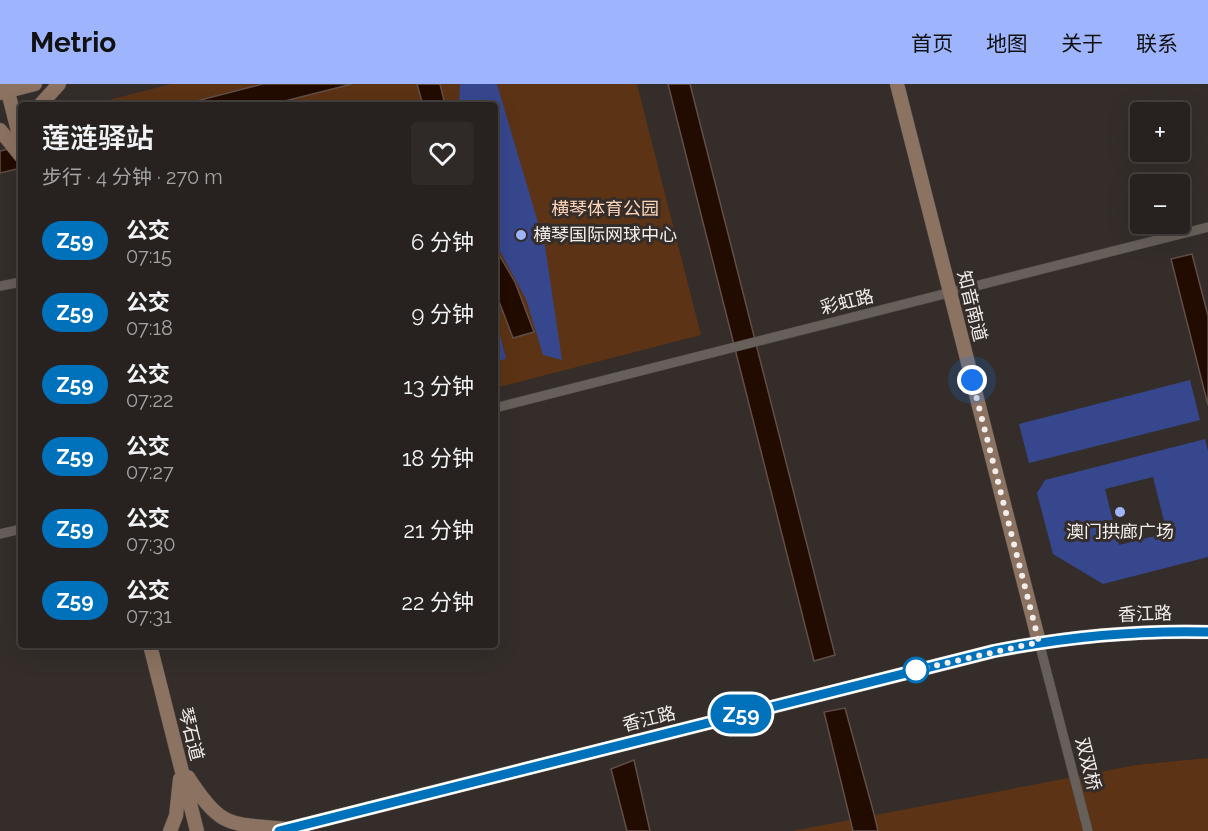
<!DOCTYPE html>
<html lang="zh">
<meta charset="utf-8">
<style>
:root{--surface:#27221f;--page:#2f2a28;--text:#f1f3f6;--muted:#a4a4a4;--line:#433f3d;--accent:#9eb4fd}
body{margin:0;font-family:Raleway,"Noto Sans SC",sans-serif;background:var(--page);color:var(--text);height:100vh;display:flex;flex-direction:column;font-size:22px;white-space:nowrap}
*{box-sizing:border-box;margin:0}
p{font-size:20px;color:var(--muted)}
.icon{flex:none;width:33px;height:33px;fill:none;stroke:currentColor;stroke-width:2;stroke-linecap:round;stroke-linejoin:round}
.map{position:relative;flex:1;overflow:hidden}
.drawer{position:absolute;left:18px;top:18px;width:480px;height:546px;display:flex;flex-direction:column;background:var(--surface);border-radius:6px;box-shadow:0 6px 24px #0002,0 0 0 2px var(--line)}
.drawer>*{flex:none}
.badge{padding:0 12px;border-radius:20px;font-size:21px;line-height:39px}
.tools{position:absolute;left:1130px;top:18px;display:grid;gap:12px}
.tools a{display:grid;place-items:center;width:60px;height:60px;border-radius:6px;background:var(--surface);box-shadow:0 6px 24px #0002,0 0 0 2px var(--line);font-size:30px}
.you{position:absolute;width:30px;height:30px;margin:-15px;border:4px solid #fff;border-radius:50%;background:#1a73e8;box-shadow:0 0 0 9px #1a73e833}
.map>.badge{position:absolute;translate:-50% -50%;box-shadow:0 0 0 3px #fff}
.round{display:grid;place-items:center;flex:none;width:63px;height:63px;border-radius:6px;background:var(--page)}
.summary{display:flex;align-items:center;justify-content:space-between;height:102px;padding:0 24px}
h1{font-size:28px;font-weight:600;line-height:45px}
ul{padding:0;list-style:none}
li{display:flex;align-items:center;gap:18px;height:72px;padding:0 24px}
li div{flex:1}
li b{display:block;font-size:22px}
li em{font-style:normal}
li .badge{min-width:66px;font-weight:700;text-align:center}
header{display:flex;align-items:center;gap:36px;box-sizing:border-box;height:84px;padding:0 30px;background:var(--accent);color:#111}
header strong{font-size:28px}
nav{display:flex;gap:33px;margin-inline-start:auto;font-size:21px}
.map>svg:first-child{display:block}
.green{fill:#5c3314}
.water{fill:#220b00;stroke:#614f47;stroke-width:1.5}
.building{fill:#37478e;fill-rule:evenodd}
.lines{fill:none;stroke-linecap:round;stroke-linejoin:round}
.street-casing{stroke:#4f4946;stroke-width:10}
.secondary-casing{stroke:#4f4946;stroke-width:15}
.street{stroke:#675f5a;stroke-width:9}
.secondary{stroke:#8b7261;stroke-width:14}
.line-casing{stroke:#fff;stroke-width:14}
.line{stroke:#0072bc;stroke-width:9}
.walk{stroke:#f3eeec;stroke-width:6;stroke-dasharray:0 10.8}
.poi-dot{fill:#9eb4fd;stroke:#342d29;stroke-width:2}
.stop-dot{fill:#fff;stroke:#0072bc;stroke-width:3}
.labels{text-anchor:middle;stroke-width:6;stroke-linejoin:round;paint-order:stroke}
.park-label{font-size:18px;fill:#fed5b9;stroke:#342d29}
.poi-label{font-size:18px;fill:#f3eeec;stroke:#342d29;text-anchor:start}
.street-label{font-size:18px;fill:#f3eeec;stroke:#342d29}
</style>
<header>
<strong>Metrio</strong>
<nav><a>首页</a><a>地图</a><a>关于</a><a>联系</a></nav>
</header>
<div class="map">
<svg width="1208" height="747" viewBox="0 0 1208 747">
<rect width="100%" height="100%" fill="#342d29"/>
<path class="green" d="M171 0H637L701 251 495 304V21H89Z
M1208 674V747H792L1136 681Z"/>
<path class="water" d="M263 0H352L269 21H181Z
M417 0H440L445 21H423Z
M668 0H690L835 571 814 577Z
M21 62V84L0 89V67Z
M495 164 515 198 534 248 513 254 495 207Z
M1192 170 1208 232V321L1171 175Z
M845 624 874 730 878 747H853L824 628Z
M634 676 650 747H627L611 685Z"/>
<path class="building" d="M460 0H497L545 162 562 276 543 271 526 215 495 158V21H459Z
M495 243H498L506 275 495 277Z
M1190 296 1200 336 1029 379 1019 340Z
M1205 355 1208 367V473L1103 500 1053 470 1037 409 1045 396ZM1153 393 1167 449 1119 461 1105 405Z"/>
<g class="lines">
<defs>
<path id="street" d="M0 202 21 198
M495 324 1208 143
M0 450 21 445
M1039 558 1088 747"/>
<path id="secondary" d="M6 0 21 59
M897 0 1039 558
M0 9 35 0
M40 21 59 0
M0 46 21 72
M150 561 197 747
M188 693C222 746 229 739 288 745
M170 747 176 732 180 695
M279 747 994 567C1065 553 1135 546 1208 548"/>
</defs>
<use href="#street" class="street-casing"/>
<use href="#secondary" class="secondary-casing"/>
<use href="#street" class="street"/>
<use href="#secondary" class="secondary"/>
</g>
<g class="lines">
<defs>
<path id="line" d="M279 747 994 567C1065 553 1135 546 1208 548"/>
</defs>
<use href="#line" class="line-casing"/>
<use href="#line" class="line"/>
<path class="walk" d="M916 586 1039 558 972 296"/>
</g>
<g class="poi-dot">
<circle cx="521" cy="151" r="6"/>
<circle cx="1120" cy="428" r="6"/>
</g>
<circle class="stop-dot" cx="916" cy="586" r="12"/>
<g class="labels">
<g class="park-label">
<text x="605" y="131">横琴体育公园</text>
</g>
<g class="poi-label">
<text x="533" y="157">横琴国际网球中心</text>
<text x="1120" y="454" text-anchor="middle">澳门拱廊广场</text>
</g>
<g class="street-label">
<text transform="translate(847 218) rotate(-14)" y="6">彩虹路</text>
<text transform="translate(972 222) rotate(76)" y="6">知音南道</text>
<text transform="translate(1145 530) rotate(-2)" y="6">香江路</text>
<text transform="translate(649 635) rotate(-14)" y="6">香江路</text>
<text transform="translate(191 650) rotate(76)" y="6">琴石道</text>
<text transform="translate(1088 680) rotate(76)" y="6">双双桥</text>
</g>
</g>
</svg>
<div class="tools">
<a>+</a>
<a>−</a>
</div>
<div class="you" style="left:972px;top:296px"></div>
<b class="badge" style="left:741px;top:630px;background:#0072bc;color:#fff">Z59</b>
<section class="drawer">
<div class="summary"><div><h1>莲涟驿站</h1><p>步行 · 4 分钟 · 270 m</p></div><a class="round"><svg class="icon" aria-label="heart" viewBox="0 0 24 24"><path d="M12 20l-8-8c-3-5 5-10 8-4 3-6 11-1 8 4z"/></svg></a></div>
<ul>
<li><span class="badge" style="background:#0072bc;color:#fff">Z59</span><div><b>公交</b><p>07:15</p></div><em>6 分钟</em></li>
<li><span class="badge" style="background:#0072bc;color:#fff">Z59</span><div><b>公交</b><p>07:18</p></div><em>9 分钟</em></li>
<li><span class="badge" style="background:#0072bc;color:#fff">Z59</span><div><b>公交</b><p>07:22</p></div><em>13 分钟</em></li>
<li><span class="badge" style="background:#0072bc;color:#fff">Z59</span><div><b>公交</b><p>07:27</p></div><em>18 分钟</em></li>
<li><span class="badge" style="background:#0072bc;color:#fff">Z59</span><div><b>公交</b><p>07:30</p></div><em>21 分钟</em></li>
<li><span class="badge" style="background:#0072bc;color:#fff">Z59</span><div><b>公交</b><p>07:31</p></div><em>22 分钟</em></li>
</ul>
</section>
</div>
